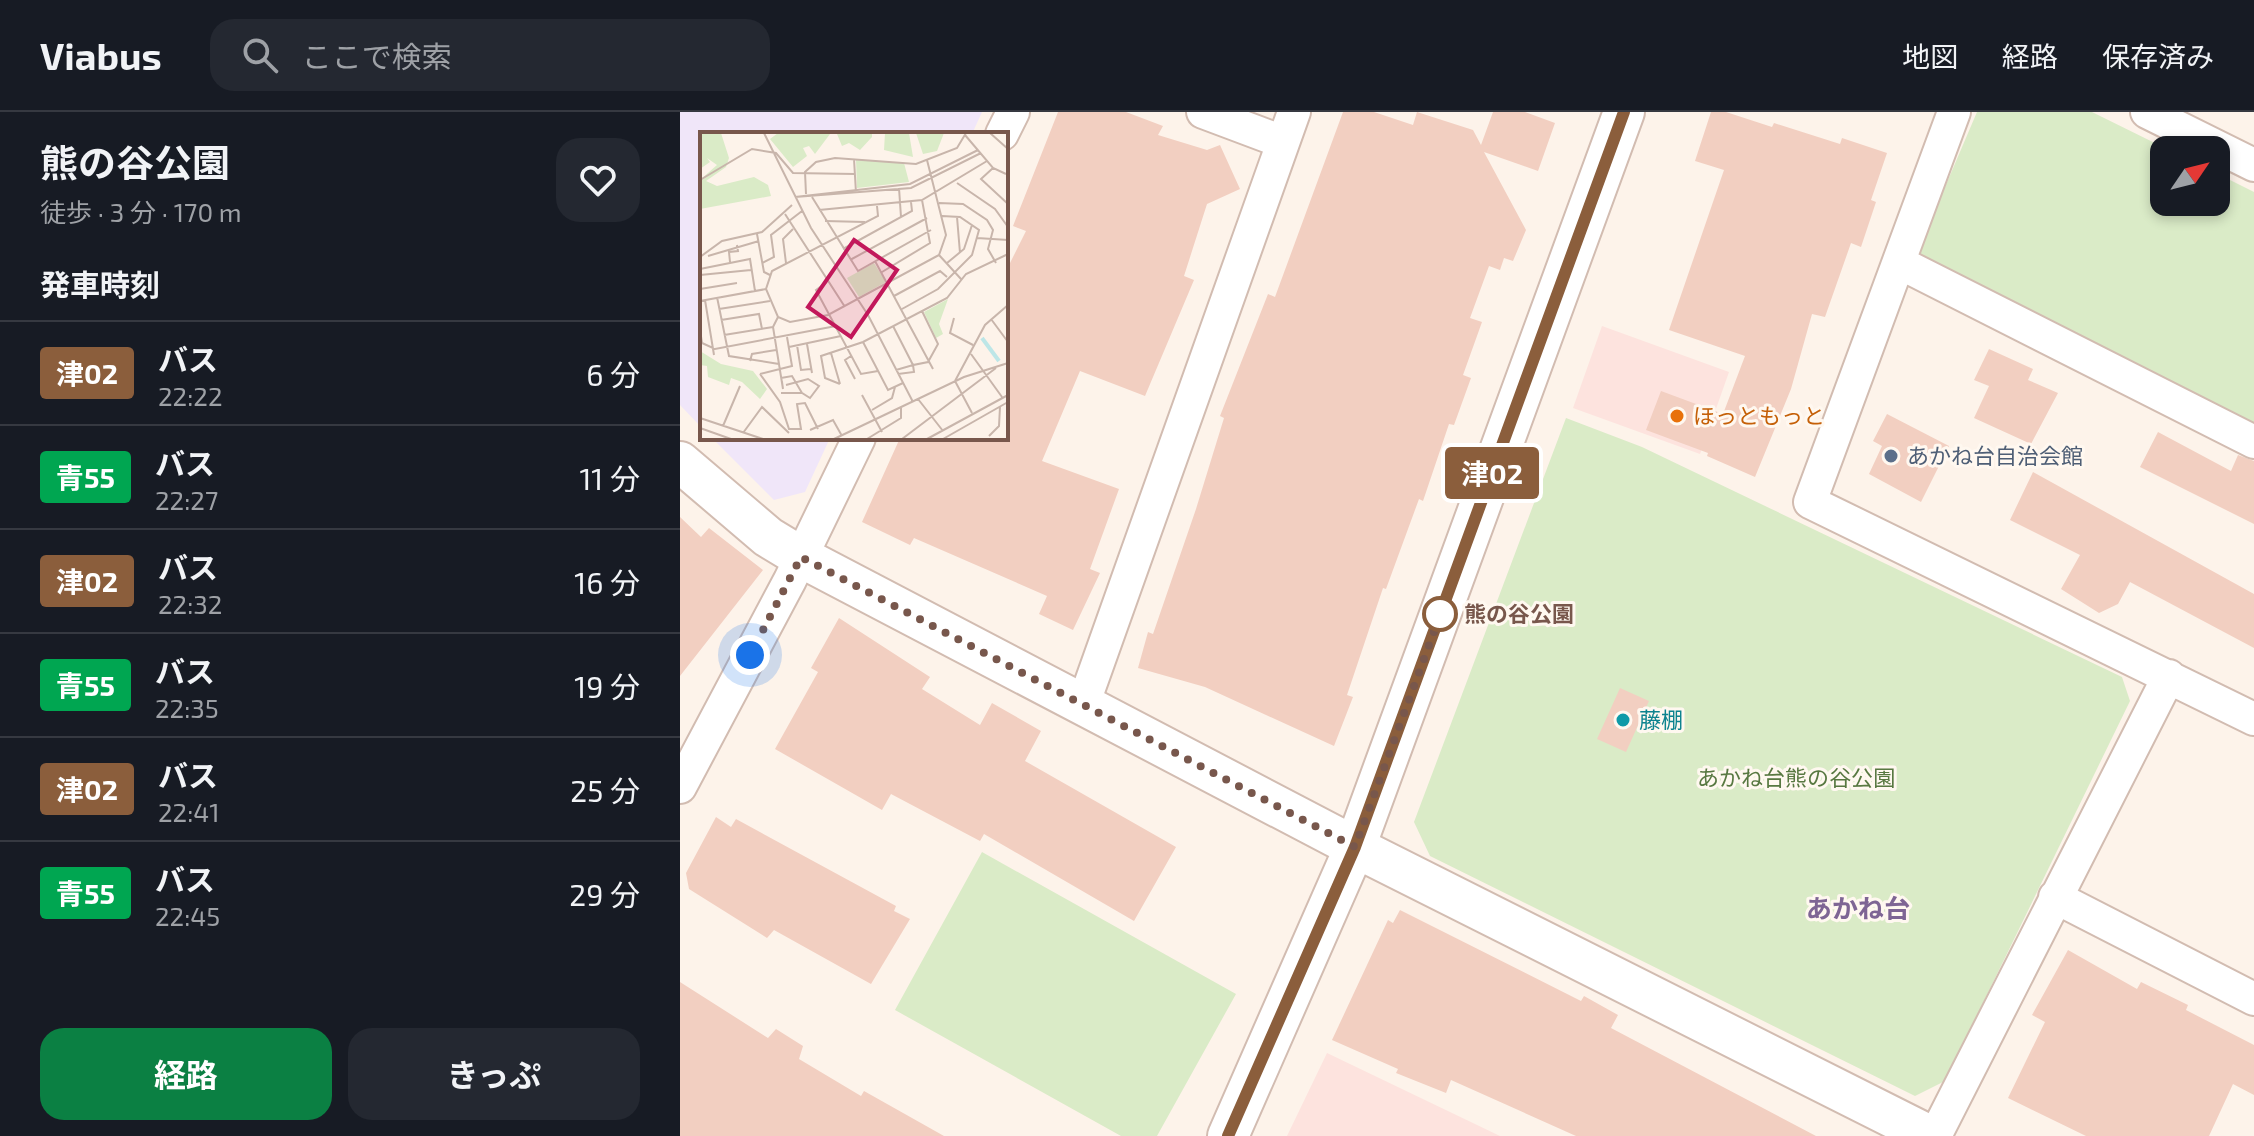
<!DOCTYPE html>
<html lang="ja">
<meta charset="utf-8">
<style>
:root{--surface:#171b24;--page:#242831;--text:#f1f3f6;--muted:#9ea1a6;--line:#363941;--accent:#0b8043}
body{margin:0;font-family:"Exo 2","Noto Sans JP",sans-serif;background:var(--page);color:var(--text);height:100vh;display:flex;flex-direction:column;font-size:30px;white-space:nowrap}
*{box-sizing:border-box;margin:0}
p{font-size:26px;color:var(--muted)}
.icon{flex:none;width:44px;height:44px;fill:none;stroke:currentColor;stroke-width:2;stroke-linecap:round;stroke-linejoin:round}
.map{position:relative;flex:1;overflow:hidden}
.sheet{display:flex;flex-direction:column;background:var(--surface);width:680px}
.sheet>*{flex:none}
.badge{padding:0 16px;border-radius:6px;font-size:28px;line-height:52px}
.needle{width:52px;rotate:55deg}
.fabs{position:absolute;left:1470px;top:24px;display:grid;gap:16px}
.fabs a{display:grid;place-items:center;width:80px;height:80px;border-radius:16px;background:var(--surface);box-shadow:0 4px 12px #0003;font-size:40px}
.you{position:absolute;width:40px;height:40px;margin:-20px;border:6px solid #fff;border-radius:50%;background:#1a73e8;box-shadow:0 0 0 12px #1a73e833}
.map>.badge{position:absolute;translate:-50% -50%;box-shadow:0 0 0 4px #fff}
h2{padding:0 40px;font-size:30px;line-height:72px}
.round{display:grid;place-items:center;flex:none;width:84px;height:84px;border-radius:24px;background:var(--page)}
.headline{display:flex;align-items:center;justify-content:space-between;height:136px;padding:0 40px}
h1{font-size:38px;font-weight:700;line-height:60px}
.cta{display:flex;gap:16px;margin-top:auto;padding:16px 40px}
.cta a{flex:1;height:92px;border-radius:24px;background:var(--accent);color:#fff;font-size:32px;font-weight:700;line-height:92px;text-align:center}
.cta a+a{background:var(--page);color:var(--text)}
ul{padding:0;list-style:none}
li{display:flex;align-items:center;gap:24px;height:104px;padding:0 40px;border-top:2px solid var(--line)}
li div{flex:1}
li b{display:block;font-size:30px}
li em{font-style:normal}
li .badge{min-width:88px;font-weight:700;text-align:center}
header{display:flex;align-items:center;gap:48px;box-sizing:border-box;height:112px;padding:0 40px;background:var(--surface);border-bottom:2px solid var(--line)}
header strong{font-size:38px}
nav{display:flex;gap:44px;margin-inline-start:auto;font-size:28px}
.search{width:560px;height:72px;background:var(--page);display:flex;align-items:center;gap:20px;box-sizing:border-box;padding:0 28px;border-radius:24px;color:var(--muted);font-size:30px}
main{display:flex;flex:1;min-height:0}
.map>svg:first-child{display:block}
.commercial{fill:#fde3de}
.education{fill:#f0e6f9}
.green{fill:#daebc7}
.building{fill:#f2cfc1}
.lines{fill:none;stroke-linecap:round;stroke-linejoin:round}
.minor-casing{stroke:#d2bcb1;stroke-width:36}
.tertiary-casing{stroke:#d2bcb1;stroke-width:44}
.minor{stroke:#fff;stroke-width:32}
.tertiary{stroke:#fff;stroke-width:40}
.line-casing{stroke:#fff;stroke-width:18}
.line{stroke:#8b5e3c;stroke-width:12}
.walk{stroke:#78574c;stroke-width:8;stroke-dasharray:0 14.4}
.food-dot{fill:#e8710a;stroke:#fff8f0;stroke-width:3}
.service-dot{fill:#5c6f8a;stroke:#fff8f0;stroke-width:3}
.stop-dot{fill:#fff;stroke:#8b5e3c;stroke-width:4}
.culture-dot{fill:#0f9aa8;stroke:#fff8f0;stroke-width:3}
.labels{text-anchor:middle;stroke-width:6;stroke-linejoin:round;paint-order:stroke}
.food-label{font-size:22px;fill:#c56008;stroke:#fff8f0;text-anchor:start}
.service-label{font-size:22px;fill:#4e5e75;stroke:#fff8f0;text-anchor:start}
.stop-label{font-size:22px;font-weight:bold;fill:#78574c;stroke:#fff8f0;text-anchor:start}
.culture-label{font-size:22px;fill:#0d838f;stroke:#fff8f0;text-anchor:start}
.park-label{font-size:22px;fill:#587841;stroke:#fff8f0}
.quarter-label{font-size:26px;font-weight:bold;fill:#7e6594;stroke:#fff8f0}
.inset-river{fill:none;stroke:#bde6e7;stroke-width:4}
.inset-road{fill:none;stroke:#c8b5ab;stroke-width:2}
.view{fill:#c2185b;fill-opacity:0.15;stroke:#c2185b;stroke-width:4}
.inset-edge{fill:none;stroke:#78574c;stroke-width:4}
</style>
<header>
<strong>Viabus</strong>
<div class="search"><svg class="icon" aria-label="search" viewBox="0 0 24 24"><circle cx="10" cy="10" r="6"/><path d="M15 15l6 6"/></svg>ここで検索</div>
<nav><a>地図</a><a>経路</a><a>保存済み</a></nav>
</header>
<main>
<section class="sheet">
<div class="headline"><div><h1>熊の谷公園</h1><p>徒歩 · 3 分 · 170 m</p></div><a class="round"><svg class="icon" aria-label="heart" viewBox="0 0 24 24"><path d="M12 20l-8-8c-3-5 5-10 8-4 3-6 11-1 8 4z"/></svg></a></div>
<h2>発車時刻</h2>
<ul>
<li><span class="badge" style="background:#8b5e3c;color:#fff">津02</span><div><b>バス</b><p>22:22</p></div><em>6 分</em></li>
<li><span class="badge" style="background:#00a651;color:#fff">青55</span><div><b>バス</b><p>22:27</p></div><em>11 分</em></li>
<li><span class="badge" style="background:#8b5e3c;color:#fff">津02</span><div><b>バス</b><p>22:32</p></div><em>16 分</em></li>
<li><span class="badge" style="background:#00a651;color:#fff">青55</span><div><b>バス</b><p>22:35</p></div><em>19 分</em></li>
<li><span class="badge" style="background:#8b5e3c;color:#fff">津02</span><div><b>バス</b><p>22:41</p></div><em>25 分</em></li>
<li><span class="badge" style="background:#00a651;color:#fff">青55</span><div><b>バス</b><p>22:45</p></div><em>29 分</em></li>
</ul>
<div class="cta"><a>経路</a><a>きっぷ</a></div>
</section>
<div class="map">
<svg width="1574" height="1024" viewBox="0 0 1574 1024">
<rect width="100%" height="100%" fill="#fdf3ea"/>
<path class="commercial" d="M922 214 1049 260 1020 342 893 296Z
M647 941 820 1024H607Z"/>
<path class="education" d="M0 0H302L292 22H22V316L0 293Z
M32 326H150L125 380 94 388Z"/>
<path class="green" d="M1297 0H1412L1489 38H1484V90H1536V61L1574 80V311L1236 143Z
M886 306 962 335 1442 565 1450 589 1265 969 1235 984 750 744 734 710Z
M302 740 556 882 477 1024H441L215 898Z"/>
<path class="building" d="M378 0H446L483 14 478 23 527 38 540 33 560 77 527 92 504 164 514 168 465 284 400 259 362 349 439 377 410 457 420 461 393 518 359 502 367 484 234 426 230 433 182 410 220 326H326V159L346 119 333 114Z
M663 0H694L733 13 737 0 793 18 801 33 813 0H845L875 11 858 59 804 40 846 118 833 149 824 146 820 158 809 154 790 206 802 210 783 263 791 266 774 313 769 312 743 389 739 387 706 477 703 476 667 583 673 585 654 634 525 575 458 556 468 520 473 522 516 397 544 306 540 304 588 182 595 185Z
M1031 0H1046L1092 15 1094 11 1160 32 1162 26 1207 41 1191 88 1196 90 1181 135 1171 131 1145 205 1132 202 1111 277 1075 365 1027 344 1028 341 966 318 981 279 1043 302 1065 244 989 218 1044 58 1015 49Z
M1309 237 1353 257 1348 268 1378 281 1351 332 1294 306 1309 274 1294 268Z
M1207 302 1269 334 1241 390 1189 362 1202 334 1193 329Z
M1478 320 1551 359 1558 343 1574 349V412L1460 355Z
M1353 360 1574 482V536L1450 470 1438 492 1419 501 1381 477 1400 443 1330 408Z
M0 405 21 425 29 416 83 458 0 564Z
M159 506 250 565 242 577 300 613 312 591 361 619 345 649 496 735 454 809 304 722 300 729 211 682 202 698 95 637 138 560 131 556Z
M940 576 969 589 946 640 917 627Z
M36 705 51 715 56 707 216 794 214 799 230 807 191 872 94 818 87 826 9 777 6 761Z
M720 798 901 889 904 884 938 903 931 916 1136 1024H896L771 968 766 981 716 961 718 957 652 928 708 808 713 811Z
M1388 838 1457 877 1461 870 1508 893 1506 898 1574 933V983L1553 972 1529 1024H1406L1328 986 1365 910 1352 903Z
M0 870 88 926 96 917 123 934 119 947 181 984 184 979 264 1024H0Z"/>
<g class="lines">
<defs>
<path id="minor" d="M523 0 603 30
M1274 0 1130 390 1574 607
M1467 0 1574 53
M322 22 333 0
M1220 151 1574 330
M403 593 614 0
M0 675 110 468 179 326
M1375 785 1574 887
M1255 1024 1489 564"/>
<path id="tertiary" d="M0 350 88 425 121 445 675 735 1250 1024
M548 1024 675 735 944 0"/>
</defs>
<use href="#minor" class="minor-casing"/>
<use href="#tertiary" class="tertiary-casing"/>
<use href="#minor" class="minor"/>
<use href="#tertiary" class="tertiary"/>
</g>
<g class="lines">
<defs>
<path id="line" d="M548 1024 675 735 944 0"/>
</defs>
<use href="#line" class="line-casing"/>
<use href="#line" class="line"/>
<path class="walk" d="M70 543 121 445 675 735 766 487 760 502"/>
</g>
<circle class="food-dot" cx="997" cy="304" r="8"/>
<circle class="service-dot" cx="1211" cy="344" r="8"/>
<circle class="stop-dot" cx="760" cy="502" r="16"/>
<circle class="culture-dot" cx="943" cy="608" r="8"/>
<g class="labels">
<g class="food-label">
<text x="1013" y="312">ほっともっと</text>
</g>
<g class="service-label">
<text x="1227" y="352">あかね台自治会館</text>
</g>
<g class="stop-label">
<text x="784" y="510">熊の谷公園</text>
</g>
<g class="culture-label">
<text x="959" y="616">藤棚</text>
</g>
<g class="park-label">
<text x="1116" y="674">あかね台熊の谷公園</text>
</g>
<g class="quarter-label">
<text x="1178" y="806">あかね台</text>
</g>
</g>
<g transform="translate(20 20)">
<rect width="308" height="308" fill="#fdf3ea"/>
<path d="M0 1H21L29 26 26 35 6 49 17 54 54 45 68 53 71 64 0 77V48L17 33 7 26 10 30 0 37ZM78 1H172V5L160 18 149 11 142 14 137 2H130L115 22 109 14 103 16 107 24 93 35 70 7ZM185 1H209L213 25 184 18ZM216 1H244L237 19 223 22ZM156 28 204 31 209 50 157 56ZM174 131 186 150 159 165 147 146ZM248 167 239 192 243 202 236 206 224 180ZM0 219 21 232 53 239 67 257 60 267 42 250 31 246 29 253 8 245 7 234 0 233Z" fill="#daebc7"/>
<path class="inset-river" d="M282 206 299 229"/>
<path class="inset-road" d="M64 1 111 96 168 183 213 270M290 1 308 17M265 3 293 36 306 42M154 27 156 61M293 36 281 47 308 72M0 48 52 17 76 21 93 41 155 42M257 51 295 77 308 95M199 56 201 85M106 62 105 40 116 30 135 26 216 32 257 16 266 1M95 65 211 56 281 21M95 65 210 52 278 18M112 65 158 139 231 98M239 71 263 72 287 88 293 98 288 117 296 131M177 74 178 84 72 139 66 157 78 185 90 190 128 183 239 123 246 103 227 28M119 78 222 68 287 29M85 82 145 175M257 85 260 121M125 89 165 90M57 102 64 140 70 143M277 106 308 108M143 117 212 79 211 70M239 123 261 147M8 124 59 109M0 125 22 109 62 100 92 73M150 128 227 86M175 129 233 237M30 130 29 120 38 119 37 113M62 131 74 125 71 103 102 79M86 131 83 107 93 97M247 131 264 117 272 93M0 137 50 127 55 159M182 140 230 111 222 68M0 143 51 138M127 150 116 158 161 242 178 239M0 157 37 151M194 164 240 139 247 145M17 165 29 224 79 232M5 168 14 223M0 169 66 157M19 177 70 169M202 177 238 157 272 123 279 98 260 85 242 84M78 185 73 195 83 257 82 250M254 186 250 201 273 213M291 187 308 210M21 188 59 182 62 197M193 194 213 233 228 230 238 212 222 179M0 198 2 211 15 217 136 194M24 203 73 195M163 210 188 258 203 251M107 212 112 241M97 213 101 238 111 237M89 215 141 204M131 221 140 252M271 222 302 265M151 224 145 228 155 247M50 229 52 222 76 218M196 238 213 233 214 240 198 242M60 242 80 270 89 297H101L97 272 105 271 118 297M60 242 92 234 87 205M81 246 92 244 102 261M255 249 272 281M255 249 285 193 308 173M140 252 125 246 121 224 163 210 247 166 266 142 308 122M81 261H102L110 266 119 254 108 247 86 253M162 263 182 300M218 267 243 299M172 278 192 266 195 255M0 286 63 307M23 294 40 254M0 296 31 307M110 298 133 288 142 304M43 301 62 275 89 301M289 304 299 294 300 275M134 307 264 245 308 231M167 307 201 286V275M202 307 296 236M227 307 308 263M243 307 308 270"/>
<path class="view" d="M154 108 197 138 151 205 108 175Z"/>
<rect width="308" height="308" class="inset-edge"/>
</g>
</svg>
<div class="fabs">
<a><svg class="needle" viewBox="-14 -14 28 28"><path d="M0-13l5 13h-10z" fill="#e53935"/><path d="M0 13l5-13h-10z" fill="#9ea1a6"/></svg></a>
</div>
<div class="you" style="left:70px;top:543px"></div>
<b class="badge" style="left:812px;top:361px;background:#8b5e3c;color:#fff">津02</b>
</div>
</main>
